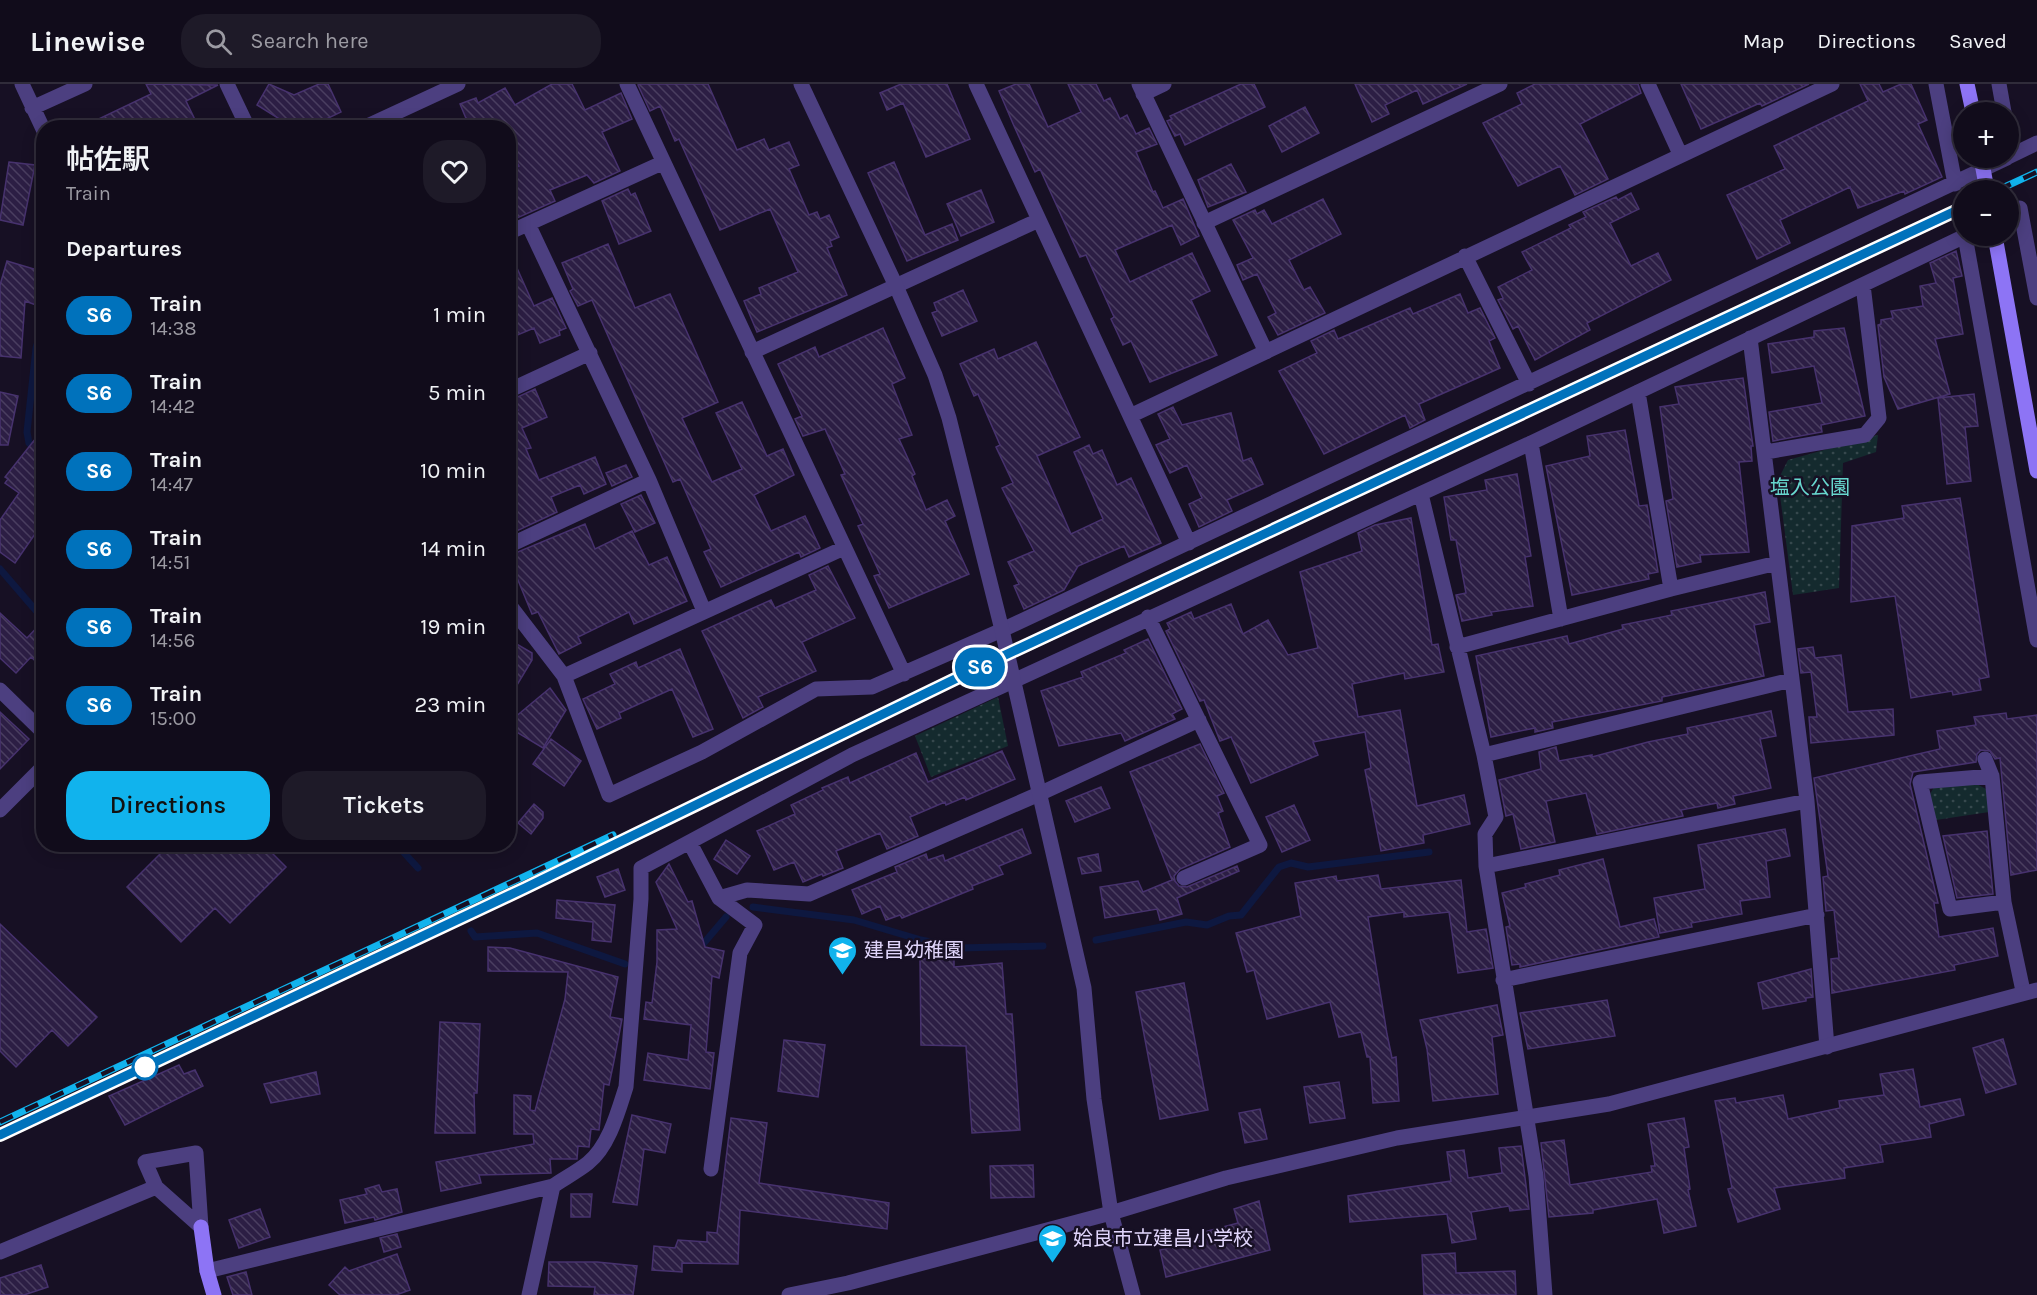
<!DOCTYPE html>
<meta charset="utf-8">
<style>
:root{--surface:#110c1b;--page:#1e1a28;--text:#f1f3f6;--muted:#9c9ba3;--line:#302c3a;--accent:#11b3ed}
body{margin:0;font-family:Karla,"Noto Sans JP",sans-serif;background:var(--page);color:var(--text);height:100vh;display:flex;flex-direction:column;font-size:22px;white-space:nowrap}
*{box-sizing:border-box;margin:0}
p{font-size:20px;color:var(--muted)}
.icon{flex:none;width:33px;height:33px;fill:none;stroke:currentColor;stroke-width:2;stroke-linecap:round;stroke-linejoin:round}
.map{position:relative;flex:1;overflow:hidden}
.details{position:absolute;left:36px;top:36px;width:480px;height:732px;display:flex;flex-direction:column;background:var(--surface);border-radius:24px;box-shadow:0 3px 15px #0003,0 0 0 2px var(--line)}
.details>*{flex:none}
.badge{padding:0 12px;border-radius:20px;font-size:21px;line-height:39px}
.tools{position:absolute;left:1953px;top:18px;display:grid;gap:12px}
.tools a{display:grid;place-items:center;width:66px;height:66px;border-radius:50%;background:var(--surface);box-shadow:0 3px 15px #0003,0 0 0 2px var(--line);font-size:30px}
.map>.badge{position:absolute;translate:-50% -50%;box-shadow:0 0 0 3px #fff}
h2{padding:0 30px;font-size:22px;line-height:54px}
.round{display:grid;place-items:center;flex:none;width:63px;height:63px;border-radius:24px;background:var(--page)}
.head{display:flex;align-items:center;justify-content:space-between;height:102px;padding:0 30px}
h1{font-size:28px;font-weight:600;line-height:45px}
.action{display:flex;gap:12px;margin-top:auto;padding:12px 30px}
.action a{flex:1;height:69px;border-radius:24px;background:var(--accent);color:#111;font-size:24px;font-weight:600;line-height:69px;text-align:center}
.action a+a{background:var(--page);color:var(--text)}
ul{padding:0;list-style:none}
li{display:flex;align-items:center;gap:18px;height:78px;padding:0 30px}
li div{flex:1}
li b{display:block;font-size:22px}
li em{font-style:normal}
li .badge{min-width:66px;font-weight:700;text-align:center}
header{display:flex;align-items:center;gap:36px;box-sizing:border-box;height:84px;padding:0 30px;background:var(--surface);border-bottom:2px solid var(--line)}
header strong{font-size:28px}
nav{display:flex;gap:33px;margin-inline-start:auto;font-size:21px}
.search{width:420px;height:54px;background:var(--page);display:flex;align-items:center;gap:15px;box-sizing:border-box;padding:0 21px;border-radius:24px;color:var(--muted);font-size:22px}
.map>svg:first-child{display:block}
.green{fill:url(#green-dots)}
.lines{fill:none;stroke-linecap:round;stroke-linejoin:round}
.stream{stroke:#0e1840;stroke-width:7}
.building{fill:url(#building-back-hatch);stroke:#47326e;stroke-width:1.5}
.minor{stroke:#4c3f80;stroke-width:15}
.tertiary{stroke:#4c3f80;stroke-width:15}
.secondary{stroke:#8d74f5;stroke-width:15}
.rail-casing{stroke:#11b3ed;stroke-width:7}
.rail{stroke:#171024;stroke-width:4.5;stroke-dasharray:14;stroke-linecap:butt}
.line-casing{stroke:#fff;stroke-width:14}
.line{stroke:#0072bc;stroke-width:9}
.stop-dot{fill:#fff;stroke:#0072bc;stroke-width:3}
.labels{text-anchor:middle;stroke-width:5;stroke-linejoin:round;paint-order:stroke}
.park-label{font-size:20px;fill:#67d7ce;stroke:#171024}
.poi-label{font-size:20px;fill:#e1d6fc;stroke:#171024;text-anchor:start}
</style>
<header>
<strong>Linewise</strong>
<div class="search"><svg class="icon" aria-label="search" viewBox="0 0 24 24"><circle cx="10" cy="10" r="6"/><path d="M15 15l6 6"/></svg>Search here</div>
<nav><a>Map</a><a>Directions</a><a>Saved</a></nav>
</header>
<div class="map">
<svg width="2037" height="1211" viewBox="0 0 2037 1211">
<defs>
<pattern id="green-dots" width="8" height="8" patternUnits="userSpaceOnUse" patternTransform="scale(1.5)"><rect width="8" height="8" fill="#142a2e"/><path d="M2 2h.1M6 6h.1" fill="none" stroke="#36484d" stroke-width="1.8" stroke-linecap="round"/></pattern>
<pattern id="building-back-hatch" width="6" height="6" patternUnits="userSpaceOnUse" patternTransform="scale(1.5)"><rect width="6" height="6" fill="#2c1e44"/><path d="M-1 5l2 2M0 0l6 6M5-1l2 2" fill="none" stroke="#4a3e60"/></pattern>
</defs>
<rect width="100%" height="100%" fill="#171024"/>
<path class="green" d="M1878 351 1876 368 1843 379 1839 504 1793 511 1778 396 1788 376Z
M998 613 1008 662 931 693 915 652Z
M1973 698 1986 705 1989 728 1936 736 1929 712 1934 703Z"/>
<g class="lines">
<path class="stream" d="M36 367 29 359 27 348 36 264 44 237
M0 485 44 536
M396 760 418 784
M753 823 854 836 921 856 960 864 1043 862
M471 847 475 853 537 849 625 880
M1096 856 1186 838 1207 841 1229 832 1241 831 1279 783 1291 779 1308 783 1429 768
M698 866 726 833"/>
</g>
<path class="building" d="M146 0 218 1 186 17 199 44H165L161 35 144 44H80L151 10Z
M269 0 294 11 319 0H328L341 28 308 44H273L278 34 257 21Z
M552 0H572L585 26 621 9 632 35 602 48 620 87 594 99 587 91 550 106 555 117 508 138V86L519 82 508 63V44H497L493 37 478 44H470L460 20 476 14 478 19 505 4 515 21Z
M641 0H708L737 66 764 55 769 66 789 58 799 81 789 85 809 131 817 128 820 135 829 131 839 153 830 157 832 162 827 164 847 211 757 248 744 217 761 210 759 204 798 188 770 125 720 146 679 55 675 57 660 22 650 27 638 1Z
M901 0H947L970 55 926 73 903 19 887 26 880 9Z
M1016 0H1029L1048 43 1081 28 1068 0H1096L1104 17 1110 14 1120 35 1127 31 1136 50 1149 44 1157 60 1136 68 1153 108 1155 107 1163 124 1183 115 1199 152 1181 161 1172 141 1115 166 1130 198 1192 169 1210 207 1191 216 1217 271 1150 298 1131 257 1123 261 1111 235 1114 233 1086 171 1080 173 1040 85 1035 88 1014 42 999 7Z
M1241 0H1254L1265 23 1185 61 1180 50 1175 52 1167 37 1172 35 1170 32Z
M1355 0H1467L1423 20 1417 6 1385 21 1389 30 1372 38Z
M1535 0H1638L1641 9 1580 40 1608 95 1575 111 1560 82 1518 102 1483 39 1522 20 1517 9Z
M1681 0H1809L1762 22 1760 19 1701 45Z
M1860 0H1879L1883 8 1901 0H1911L1927 36 1918 40 1942 93 1905 110 1904 107 1858 124 1850 103 1780 136 1790 159 1757 175 1727 111 1785 85 1774 62 1868 17Z
M1305 23 1319 49 1282 68 1269 42Z
M9 78 35 81 23 141 0 136Z
M894 78 925 151 952 140 958 156 907 177 868 89Z
M1231 80 1246 108 1208 123 1198 96Z
M628 105 631 111 635 109 651 147 619 160 602 117Z
M981 106 994 138 961 152 947 120Z
M1631 109 1639 125 1610 139 1631 182 1658 169 1671 196 1587 239 1590 246 1535 276 1518 242 1513 245 1498 216 1503 214 1498 203 1532 186 1522 168 1571 144 1569 141 1586 133 1583 128 1616 113 1618 116Z
M1323 115 1341 150 1289 176 1304 206 1310 203 1325 229 1278 251 1268 233 1276 229 1257 190 1243 196 1237 181 1253 174 1233 136 1255 126 1257 130 1264 126 1272 140Z
M608 160 635 224 670 210 718 318 682 334 712 398 742 385 716 329 742 318 767 372 783 365 794 391 754 411 771 447 805 432 820 464 801 473 799 468 721 503 704 468 711 465 680 395 673 398 592 216 578 222 570 207 573 205 562 179Z
M508 164 534 222 552 214 566 244 559 247 560 251 540 259 534 244 508 255Z
M1956 167 1962 192 1953 194 1963 250 1935 255 1950 310 1898 325 1884 293 1878 241 1881 240V236L1893 234 1891 227 1923 222 1920 202 1936 199 1930 179Z
M7 177 44 188 36 221 25 217 21 274 0 272V201Z
M963 206 977 237 942 252 932 229 937 227 934 219Z
M1460 210 1468 229 1480 224 1495 254 1489 257 1500 284 1419 320 1425 336 1410 344 1405 331 1324 370 1279 287 1317 269 1311 257 1334 246 1338 255 1410 224 1413 230Z
M883 244 905 294 892 300 912 351 899 355 915 390 912 392 926 426 947 416 955 432 945 437 969 490 889 524 874 492 880 490 858 442 863 440 841 391 845 390 825 345 803 352 795 335 802 332 778 280 815 263 819 273Z
M1844 244 1865 332 1821 341 1822 348 1773 357 1769 328 1822 319 1814 282 1772 289 1768 260 1814 253V247Z
M1036 258 1080 353 1037 372 1071 450 1103 435 1074 368 1089 361 1093 370 1102 366 1117 401 1131 394 1161 459 1129 473 1124 462 1078 482 1064 506 1024 525 1014 502 1019 500 1008 478 1034 467 1002 404 1013 399 996 363 1000 361 978 310 974 312 960 280 994 265 998 275Z
M1743 294 1753 362H1751L1752 377 1739 378 1749 468 1700 471 1701 478 1677 483 1666 417 1673 415 1660 323 1679 320 1675 303Z
M535 305 547 333 522 344 531 364 526 365 539 396 595 373 606 400 584 410 580 401 551 413 557 428 508 451V317L515 327 518 326 513 315Z
M0 308 18 312 8 361H0Z
M1974 310 1978 342 1965 343 1971 397 1947 400 1938 314Z
M1173 323 1182 341 1231 329 1243 377 1251 374 1263 400 1227 416 1232 427 1199 443 1189 420 1202 414 1187 381 1170 389 1156 361 1170 355 1158 330Z
M44 344V437L15 479 0 468V436L19 409 5 399 8 395 5 393Z
M1625 346 1639 422 1647 421 1658 488 1648 490 1649 495 1572 511 1546 382 1590 372 1587 352Z
M626 381 632 393 612 402 606 389Z
M1517 390 1531 472 1525 473 1533 522 1491 528 1492 531 1462 537 1456 511 1466 509 1456 456H1451L1444 413 1487 406 1485 396Z
M641 411 655 439 635 448 621 420Z
M1960 414 1989 593 1979 595 1981 606 1953 611 1952 607 1911 614 1895 512 1851 518 1852 442 1904 434 1902 422Z
M1411 434 1432 561 1438 560 1444 588 1405 595 1404 589 1352 600 1358 633 1400 626 1417 722 1464 711 1470 740 1423 751 1424 759 1381 767 1365 686 1371 684 1365 648 1313 658 1318 671 1251 699 1231 653 1220 657 1204 616 1200 617 1166 547 1170 545 1167 539 1191 528 1194 535 1231 520 1243 550 1268 536 1288 571 1318 564 1300 488 1362 467 1358 449 1375 441Z
M585 440 595 465 632 447 649 481 667 473 687 517 634 540 629 528 578 553 581 559 559 570 538 528 532 530 508 472Z
M828 482 855 534 802 558 816 587 758 613 763 623 743 634 702 547 771 516 775 524 816 506 809 491Z
M1765 508 1770 538 1754 541 1764 592 1662 613V617L1552 638 1553 644 1535 648V644L1491 653 1476 572 1567 552 1569 560 1623 545 1622 541 1672 531 1671 527Z
M0 529 27 554 44 536V585L31 573 16 589 0 574Z
M508 555 532 569V576L508 616Z
M1148 555 1182 625 1172 630 1175 635 1125 657 1121 649 1059 662 1041 607 1083 593 1081 588 1126 569 1124 566Z
M1813 563 1815 574 1841 571 1848 628 1893 625 1894 651 1811 659 1809 633H1817L1811 588 1801 589 1798 565Z
M680 565 713 645 693 653 672 605 619 629 621 634 597 645 583 615 615 600 610 590 636 578 638 584Z
M550 604 566 626 543 664 508 643V639Z
M1771 627 1776 652 1760 655 1771 704 1733 712 1735 720 1718 724 1717 719 1681 726 1683 732 1597 750 1586 709 1546 717 1555 758 1521 765 1513 730 1506 732 1499 696 1541 685 1539 668 1556 663 1559 677 1592 671V673L1648 658 1688 650 1687 644Z
M0 628 29 655 0 685Z
M2006 629 2007 635 2037 631V786L2011 791 2000 674 1995 675 1990 667 1981 666 1977 670 1976 678 1913 688 1910 700 1938 819H1934L1939 853 1993 844 1998 872 1954 881 1955 886 1832 909 1831 875 1839 874 1834 826 1826 827 1823 793 1828 792 1814 694 1940 665 1937 647 1976 641 1974 633Z
M551 655 581 677 564 702 533 680Z
M1200 660 1224 709 1217 712 1223 727 1218 729 1230 763 1180 785 1174 792 1175 797 1179 802 1187 803 1237 782 1239 787 1177 814 1182 830 1160 836 1157 825 1105 834 1100 803 1138 797 1143 808 1172 796 1130 688Z
M1002 667 1015 695 966 716 965 713 946 721 945 718 910 733 918 752 887 765 880 749 836 767 843 784 823 792 822 790 803 798 794 778 774 786 757 747 795 730 791 721 823 706 822 704 848 693 850 699 916 669 928 698Z
M1101 703 1110 724 1075 738 1066 717Z
M534 720 543 728V734L531 750 518 739Z
M1294 721 1310 756 1282 768 1266 733Z
M1022 745 1031 769 999 782 1003 790 972 802 973 805 902 834 900 831 886 836 880 822 862 830 852 806 897 788 895 783 926 770 928 776 943 771 945 777Z
M1785 745 1790 772 1766 777 1770 813 1740 817 1742 830 1691 839 1692 843 1660 849 1654 814 1705 805 1698 761Z
M1987 747 1993 810 1957 814 1943 752Z
M726 756 750 772 737 790 714 775Z
M170 760H263L286 783 230 839 215 824 181 858 127 803Z
M1098 770 1101 787 1082 790 1078 774Z
M1603 775 1620 843 1654 835 1659 853 1520 883V880L1512 881 1506 843 1510 842 1502 809 1526 803 1525 800 1560 791 1559 786Z
M669 780 688 818 692 817 705 863 724 867 719 894 712 892 706 968 714 969 710 1005 644 996 648 969 688 976 691 941 644 935 646 918 652 919 657 878V846L677 845 656 798Z
M618 785 625 806 605 813 597 793Z
M1378 791 1381 805 1461 796 1467 848 1486 845 1493 884 1458 889 1449 828 1404 833V828L1368 833 1387 950 1392 974 1396 973 1399 1017 1373 1019 1370 973H1367L1361 948 1339 953 1330 918 1267 935 1254 886 1247 888 1236 849 1301 832 1295 799 1336 792 1337 797Z
M557 816 615 821 611 858 592 856 593 838 556 834Z
M0 840 97 933 68 962 52 946 16 983 0 967Z
M488 863 510 864 618 893 610 933 622 935 614 977 609 1001 604 1000 599 1046 591 1045 589 1063 578 1062 577 1075H550L551 1089 479 1091 481 1099 441 1107 436 1078 534 1060 533 1050H514V1011L531 1012 530 1026 535 1027 565 915 568 888 488 887Z
M954 874V883L1002 879 1006 930H1012L1020 1046 972 1049 966 962 921 961 920 875Z
M1811 885 1813 913 1806 914V917L1763 925 1758 899Z
M1184 899 1208 1026 1160 1035 1136 908Z
M1607 916 1615 952 1528 965 1520 929Z
M1497 921 1503 951 1492 953 1498 1010 1433 1017 1427 965 1420 936Z
M440 938 480 940 477 1009H474L475 1049H435Z
M2003 955 2016 1000 1986 1009 1973 964Z
M784 956 825 961 818 1013 778 1007Z
M179 981 184 990 195 986 203 1002 125 1041 109 1012Z
M1913 985 1920 1023 1960 1015 1964 1031 1929 1040 1931 1053 1880 1061 1883 1078 1844 1084 1845 1094 1774 1104 1780 1125 1738 1138 1728 1105 1732 1104 1715 1017 1735 1014 1736 1019 1783 1011 1788 1035 1840 1024 1839 1017 1884 1011 1880 990Z
M316 988 320 1010 271 1019 264 1000Z
M1339 998 1345 1034 1310 1039 1304 1003Z
M1260 1025 1267 1055 1245 1059 1239 1029Z
M632 1031 671 1040 665 1069 644 1065 637 1121 613 1118Z
M731 1034 767 1039 759 1099 889 1119 887 1145 740 1126 738 1180 682 1179V1188L652 1186 654 1162 675 1164 678 1156 707 1158V1148L717 1149Z
M1684 1034 1689 1063 1684 1064 1690 1105 1688 1106 1696 1142 1664 1149 1657 1115 1593 1126V1129L1549 1133 1541 1059 1564 1056 1570 1101 1652 1088 1651 1082H1655L1648 1040Z
M1521 1062 1529 1125 1510 1127 1509 1122 1471 1128 1476 1155 1452 1159 1447 1130 1350 1138 1348 1112 1451 1097 1447 1068 1464 1066 1468 1094 1502 1089 1499 1064Z
M1033 1081 1034 1113 991 1114 990 1082Z
M379 1101 382 1108 397 1105 402 1128 375 1136 374 1133 345 1139 340 1116 367 1110 365 1105Z
M571 1110H592L590 1133H571Z
M1259 1117 1270 1166 1166 1193 1160 1166 1206 1155 1204 1148 1238 1139 1234 1125Z
M260 1125 270 1153 239 1164 229 1136Z
M397 1150 401 1163 384 1168 380 1154Z
M1455 1169 1456 1189 1515 1187 1516 1211H1424L1422 1171Z
M397 1170 410 1206 396 1211H340L329 1201 345 1183 349 1187Z
M549 1178H597L637 1182 633 1211H594L595 1203 548 1202Z
M41 1181 48 1203 24 1211H0V1194Z
M246 1188 252 1211H233L227 1193Z"/>
<g class="lines">
<path class="minor" d="M22 0 44 47
M227 0 248 44
M627 0 904 590
M976 0 1189 459
M1139 0 1266 268
M1648 0 1680 70
M1936 0 1955 100
M1999 0 2004 28
M1143 10 1164 0
M32 24 85 0
M2008 51 2012 71
M2008 73 2037 59
M2008 130 2020 124 2037 214
M1204 139 1500 0
M528 140 649 396 704 527
M508 149 662 79
M1965 152 2037 556
M1465 172 1529 300
M1750 254 1807 717 1827 963
M752 268 1039 136
M508 307 590 269
M1638 308 1671 505
M1130 332 1832 0
M1531 359 1561 535
M1766 368 1865 351 1879 334 1863 201
M1421 410 1484 671 1496 733 1485 750 1486 782 1536 1092 1545 1211
M508 462 649 396
M508 519 564 592 609 711 702 668 816 605 872 603 1002 546 2007 74
M1148 533 1260 761 1184 794
M1457 563 1671 505 1777 479
M564 592 844 464
M0 606 44 649
M1484 671 1791 596
M1985 675 1992 692 2004 818 2023 907
M1992 692 1920 698 1950 825 2004 818
M0 726 44 682
M690 759 719 814 747 806 809 810 1039 710 1199 636
M1486 782 1807 717
M1503 896 1817 831
M196 1069 201 1143 156 1103 145 1078Z
M711 1085 740 869 755 841 719 814
M0 1168 156 1103
M207 1187 553 1102C565 1094 578 1087 588 1079 609 1062 618 1028 626 1003L641 815V784L852 671 1531 359 1965 152
M529 1211 553 1102"/>
<path class="tertiary" d="M801 0 896 202 935 291 949 334 1002 546 1084 904 1094 1015 1111 1129 1133 1211
M363 44 458 0
M789 1211 848 1199 1111 1129 1226 1094 1397 1054 1609 1020 2037 906"/>
<path class="secondary" d="M1967 0 1973 28
M1981 74 1987 106
M1995 152 2037 387
M201 1143 207 1187 214 1211"/>
<defs>
<path id="rail" d="M1998 106 2037 88
M0 1038 613 751
M0 1051 525 804 1008 570 1964 123"/>
</defs>
<use href="#rail" class="rail-casing"/>
<use href="#rail" class="rail"/>
</g>
<g class="lines">
<defs>
<path id="line" d="M0 1051 525 804 986 580 1964 123"/>
</defs>
<use href="#line" class="line-casing"/>
<use href="#line" class="line"/>
</g>
<defs>
<symbol id="school-pin" viewBox="-11 -11 22 30"><path d="M0 17L-7.5 6A9.5 9.5 0 1 1 7.5 6Z" fill="#11b3ed" stroke="#171024"/><path d="M0-5L7-2L0 1L-7-2ZM-4 1L0 2.5L4 1V4Q0 6-4 4Z" fill="#fff"/></symbol>
</defs>
<g fill-rule="evenodd">
<use href="#school-pin" x="826" y="850" width="33" height="45"/>
<use href="#school-pin" x="1036" y="1138" width="33" height="45"/>
</g>
<circle class="stop-dot" cx="145" cy="983" r="12"/>
<g class="labels">
<g class="park-label">
<text x="1810" y="410">塩入公園</text>
</g>
<g class="poi-label">
<text x="864" y="873">建昌幼稚園</text>
<text x="1073" y="1161">姶良市立建昌小学校</text>
</g>
</g>
</svg>
<div class="tools">
<a>+</a>
<a>−</a>
</div>
<b class="badge" style="left:980px;top:583px;background:#0072bc;color:#fff">S6</b>
<section class="details">
<div class="head"><div><h1>帖佐駅</h1><p>Train</p></div><a class="round"><svg class="icon" aria-label="heart" viewBox="0 0 24 24"><path d="M12 20l-8-8c-3-5 5-10 8-4 3-6 11-1 8 4z"/></svg></a></div>
<h2>Departures</h2>
<ul>
<li><span class="badge" style="background:#0072bc;color:#fff">S6</span><div><b>Train</b><p>14:38</p></div><em>1 min</em></li>
<li><span class="badge" style="background:#0072bc;color:#fff">S6</span><div><b>Train</b><p>14:42</p></div><em>5 min</em></li>
<li><span class="badge" style="background:#0072bc;color:#fff">S6</span><div><b>Train</b><p>14:47</p></div><em>10 min</em></li>
<li><span class="badge" style="background:#0072bc;color:#fff">S6</span><div><b>Train</b><p>14:51</p></div><em>14 min</em></li>
<li><span class="badge" style="background:#0072bc;color:#fff">S6</span><div><b>Train</b><p>14:56</p></div><em>19 min</em></li>
<li><span class="badge" style="background:#0072bc;color:#fff">S6</span><div><b>Train</b><p>15:00</p></div><em>23 min</em></li>
</ul>
<div class="action"><a>Directions</a><a>Tickets</a></div>
</section>
</div>
